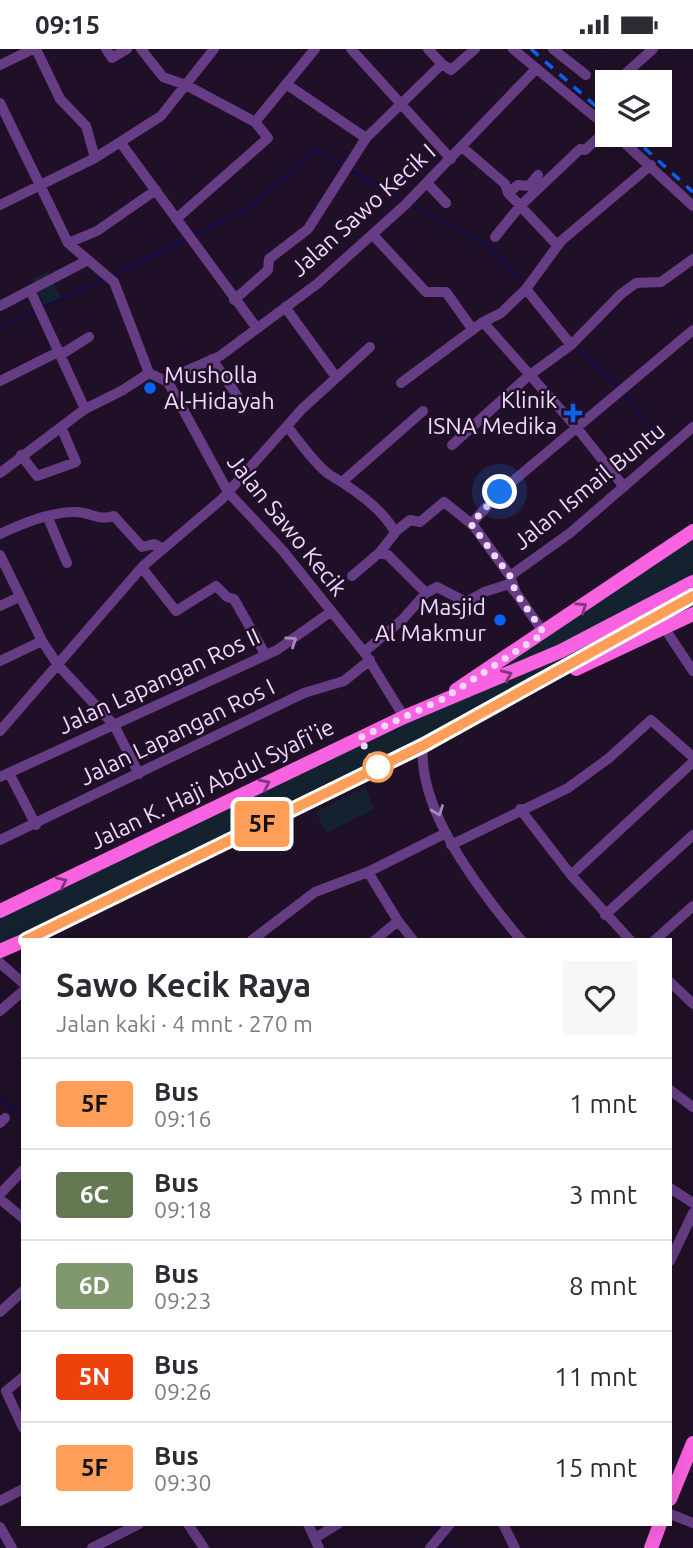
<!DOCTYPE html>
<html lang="id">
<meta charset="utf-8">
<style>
:root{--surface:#fff;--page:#f7f7f7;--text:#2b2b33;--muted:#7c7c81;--line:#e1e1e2}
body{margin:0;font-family:Ubuntu,sans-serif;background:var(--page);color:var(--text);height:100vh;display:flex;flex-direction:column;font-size:26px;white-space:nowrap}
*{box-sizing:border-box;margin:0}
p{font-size:23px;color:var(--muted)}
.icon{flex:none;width:38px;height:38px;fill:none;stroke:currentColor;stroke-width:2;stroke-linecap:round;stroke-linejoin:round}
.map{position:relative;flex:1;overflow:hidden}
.details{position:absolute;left:21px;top:889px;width:651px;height:588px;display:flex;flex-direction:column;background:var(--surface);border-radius:0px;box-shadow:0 7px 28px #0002}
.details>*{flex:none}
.badge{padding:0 14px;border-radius:5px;font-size:24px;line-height:46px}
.buttons{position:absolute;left:595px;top:21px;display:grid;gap:14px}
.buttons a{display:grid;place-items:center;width:77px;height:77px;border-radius:0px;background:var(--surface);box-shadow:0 7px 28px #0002;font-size:35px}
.you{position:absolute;width:35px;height:35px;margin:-18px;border:5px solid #fff;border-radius:50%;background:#1a73e8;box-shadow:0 0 0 10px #1a73e833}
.map>.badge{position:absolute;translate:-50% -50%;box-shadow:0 0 0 4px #fff}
.round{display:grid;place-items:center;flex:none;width:74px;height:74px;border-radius:0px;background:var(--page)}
.overview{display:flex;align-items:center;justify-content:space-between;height:119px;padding:0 35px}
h1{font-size:33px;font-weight:600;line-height:52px}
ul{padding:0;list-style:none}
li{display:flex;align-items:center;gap:21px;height:91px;padding:0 35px;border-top:2px solid var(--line)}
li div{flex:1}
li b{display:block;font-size:26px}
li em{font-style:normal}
li .badge{min-width:77px;font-weight:700;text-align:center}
.status{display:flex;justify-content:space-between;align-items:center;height:49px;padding:0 35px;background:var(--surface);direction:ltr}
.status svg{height:19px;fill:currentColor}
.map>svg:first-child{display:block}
.green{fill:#142230}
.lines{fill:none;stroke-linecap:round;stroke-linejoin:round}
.stream{stroke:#160c44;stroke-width:3.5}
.minor{stroke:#663d84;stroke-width:10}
.major{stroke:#f963e1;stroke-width:14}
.rail{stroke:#0b60f6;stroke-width:3.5;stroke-dasharray:10 9;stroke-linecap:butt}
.oneway{stroke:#82357b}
.oneway2{stroke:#ab8ac1}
.line-casing{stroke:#fff;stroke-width:16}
.line{stroke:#ff9e59;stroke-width:10}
.walk{stroke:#f0d7fe;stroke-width:7;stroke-dasharray:0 12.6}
.poi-dot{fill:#0b60f6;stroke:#201027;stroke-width:2.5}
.stop-dot{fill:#fff;stroke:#ff9e59;stroke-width:3.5}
.labels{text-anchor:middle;stroke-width:5;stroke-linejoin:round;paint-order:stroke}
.street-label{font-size:23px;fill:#f0d7fe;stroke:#201027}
.poi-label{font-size:23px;fill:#f0d7fe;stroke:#201027;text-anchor:end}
</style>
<div class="status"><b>09:15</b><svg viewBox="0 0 49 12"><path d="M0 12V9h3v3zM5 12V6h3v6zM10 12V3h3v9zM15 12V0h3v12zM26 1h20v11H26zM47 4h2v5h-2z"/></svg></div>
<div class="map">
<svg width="693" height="1499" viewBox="0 0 693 1499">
<rect width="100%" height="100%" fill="#201027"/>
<path class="green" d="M48 223 61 249 45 256 32 230Z
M693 482V532L597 584 602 596 545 631 0 902V862L443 651Z
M365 738 375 760 326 784 316 763Z"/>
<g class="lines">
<path class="stream" d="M112 227 254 156 316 100 404 152 489 197 527 237
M44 258 105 230
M0 279 36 262
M573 294 620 340 661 391
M0 1049 23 1068
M431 1475 449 1499"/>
<path class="minor" d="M36 0 60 50 86 77 95 109
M106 0 112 9 127 0
M141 0 163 28 186 36 255 73 268 89 176 170
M351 0 451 110
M428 0 442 15
M513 0 607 78
M553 0 586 26
M0 16 33 0
M616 33 653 0
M286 35 366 89
M606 42 607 41
M0 54 68 194 114 233 149 324 168 333 228 443 283 502 364 603 404 668
M255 73 315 0
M616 86 693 157
M120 93 256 278
M462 98 505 135 508 144 557 196
M427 134 446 154
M508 144 518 136 529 137 538 126
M0 156 95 109 161 67 214 0
M373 186 426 243H446L473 281
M495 188 520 157 580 100 585 101 607 81
M68 194 97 182 156 141
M526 240 571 296
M31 243 85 360
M234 251 268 221 269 210 308 180 366 89 442 15 451 21 475 0
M0 257 88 211
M285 258 336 328
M483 273 577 379 624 438
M62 305 89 288
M212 310 238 348
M165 331 220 307 317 235 405 156 535 21
M0 332 60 302
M401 334 483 273 501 264 526 240 561 192 651 116
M287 377C296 389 318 419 330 426 352 439 384 460 395 484L379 504 388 506 426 544 403 570 364 603
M452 396 527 328 571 296 621 245 636 234 661 233 693 210
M21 406 37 427 76 413 62 380
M0 424 85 360 123 341 149 324
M342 433 423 362
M48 469 67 514
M471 475 500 443 693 281
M395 483 410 471 420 473 444 453 473 476 510 527
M0 485C21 475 52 462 77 463 93 464 98 472 114 467L142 498 154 495 162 499
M0 506 42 592 58 616 114 676 139 725
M142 519 176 562 216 537 227 548 234 550 265 605
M352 527 379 504
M426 544 437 538 466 553 484 543 509 535 514 542
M0 557 19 548
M665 580 693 622
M544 584 516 544 510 527 570 484 693 378
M0 612 42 592
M0 682 143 517 222 450 302 360 370 298
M423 696C417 762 481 843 521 891
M9 724 36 776
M0 728 277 601 329 564
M520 760 571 826 630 891
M0 791 304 644 344 632 370 611
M451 796 568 739 609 709 651 671 693 708
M368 823 398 872 413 891
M571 826 693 713
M605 866 693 786
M252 891 315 843 368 823 446 784
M375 891 398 872
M655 891 693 857
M0 914 23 934
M670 933 693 955
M0 962 23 942
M670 1041 693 1058
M0 1074 5 1069
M670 1139 693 1154
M0 1145 23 1121
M0 1150 23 1169
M670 1212 693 1164
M0 1263 23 1242
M23 1328 6 1342 23 1379
M0 1452 23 1440
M670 1465 693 1474
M188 1475 204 1499
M308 1475 319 1499
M503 1475 515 1499
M0 1478 12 1499
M315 1489 338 1475
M92 1499 139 1475
M430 1499 450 1475"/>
<path class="major" d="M576 620 693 565
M456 641 693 482
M0 862 404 668 561 602 693 533
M26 891 423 696 693 547
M0 902 23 892
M670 1450 693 1394
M651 1499 660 1475"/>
<path class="rail" d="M531 0 607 67
M630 86 693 143"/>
</g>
<defs><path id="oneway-chevron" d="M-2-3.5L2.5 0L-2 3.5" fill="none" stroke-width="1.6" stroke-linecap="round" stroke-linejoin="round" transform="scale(1.75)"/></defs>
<g class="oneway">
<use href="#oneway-chevron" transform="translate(582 558) rotate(-34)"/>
<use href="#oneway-chevron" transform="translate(507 626) rotate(-24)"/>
<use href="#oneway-chevron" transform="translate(265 735) rotate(-26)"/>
<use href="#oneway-chevron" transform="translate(62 833) rotate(-25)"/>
</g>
<g class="oneway2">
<use href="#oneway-chevron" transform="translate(292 592) rotate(-34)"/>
<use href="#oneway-chevron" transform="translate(438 762) rotate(69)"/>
</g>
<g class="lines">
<defs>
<path id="line" d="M26 891 424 696 693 547"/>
</defs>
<use href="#line" class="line-casing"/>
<use href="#line" class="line"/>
<path class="walk" d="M378 718 359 689 443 650 544 584 516 544 510 527 471 475 500 443"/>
</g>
<g class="poi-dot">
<circle cx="150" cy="339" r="7"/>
<path d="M569.5 353.5h7v7h7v7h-7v7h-7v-7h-7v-7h7z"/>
<circle cx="500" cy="571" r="7"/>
</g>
<circle class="stop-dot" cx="378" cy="718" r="14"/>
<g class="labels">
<g class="street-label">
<text transform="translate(363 161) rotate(-42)" y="8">Jalan Sawo Kecik I</text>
<text transform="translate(589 437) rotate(-39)" y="8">Jalan Ismail Buntu</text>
<text transform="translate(287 476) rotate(51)" y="8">Jalan Sawo Kecik</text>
<text transform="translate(159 632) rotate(-25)" y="8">Jalan Lapangan Ros II</text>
<text transform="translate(177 683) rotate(-26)" y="8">Jalan Lapangan Ros I</text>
<text transform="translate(212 735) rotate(-26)" y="8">Jalan K. Haji Abdul Syafi'ie</text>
</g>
<g class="poi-label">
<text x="164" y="334" text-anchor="start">Musholla<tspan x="164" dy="26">Al-Hidayah</tspan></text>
<text x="557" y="359">Klinik<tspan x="557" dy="26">ISNA Medika</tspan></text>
<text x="486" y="566">Masjid<tspan x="486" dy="26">Al Makmur</tspan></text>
</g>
</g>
</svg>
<div class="buttons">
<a><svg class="icon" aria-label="layers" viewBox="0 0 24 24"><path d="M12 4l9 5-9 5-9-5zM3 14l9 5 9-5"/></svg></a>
</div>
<div class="you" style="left:500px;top:443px"></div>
<b class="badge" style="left:262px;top:775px;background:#ff9e59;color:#111">5F</b>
<section class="details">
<div class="overview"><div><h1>Sawo Kecik Raya</h1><p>Jalan kaki · 4 mnt · 270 m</p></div><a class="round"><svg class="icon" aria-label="heart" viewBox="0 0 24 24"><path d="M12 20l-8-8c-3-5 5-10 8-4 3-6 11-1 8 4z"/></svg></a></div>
<ul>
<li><span class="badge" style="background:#ff9e59;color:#111">5F</span><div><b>Bus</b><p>09:16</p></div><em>1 mnt</em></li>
<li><span class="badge" style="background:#647952;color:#fff">6C</span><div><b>Bus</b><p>09:18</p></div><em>3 mnt</em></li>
<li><span class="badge" style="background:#7f986e;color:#fff">6D</span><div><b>Bus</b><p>09:23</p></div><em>8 mnt</em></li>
<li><span class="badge" style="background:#ee420d;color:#fff">5N</span><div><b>Bus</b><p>09:26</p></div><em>11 mnt</em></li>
<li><span class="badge" style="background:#ff9e59;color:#111">5F</span><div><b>Bus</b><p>09:30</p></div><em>15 mnt</em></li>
</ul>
</section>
</div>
